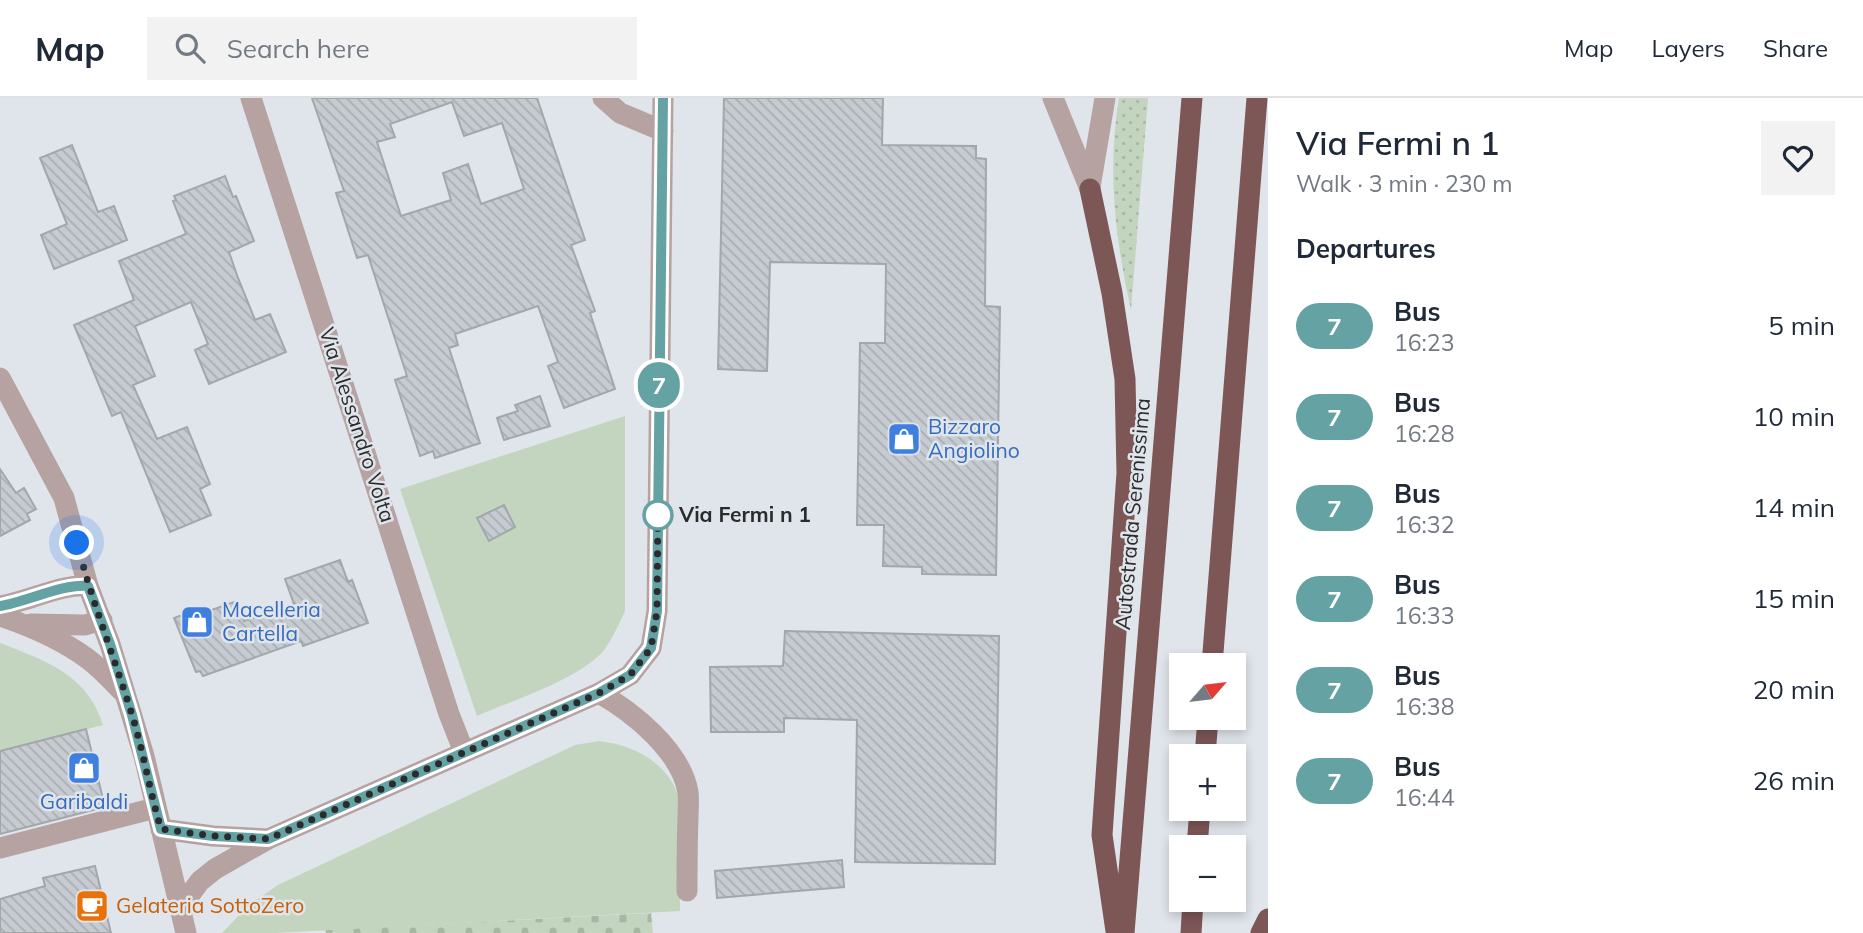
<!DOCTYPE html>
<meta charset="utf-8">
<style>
:root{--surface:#fff;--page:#f2f2f3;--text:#1f2937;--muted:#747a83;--line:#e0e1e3}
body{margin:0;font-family:Mulish,sans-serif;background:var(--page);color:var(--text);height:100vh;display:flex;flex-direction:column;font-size:26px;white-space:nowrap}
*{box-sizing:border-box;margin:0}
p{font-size:23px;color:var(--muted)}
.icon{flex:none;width:38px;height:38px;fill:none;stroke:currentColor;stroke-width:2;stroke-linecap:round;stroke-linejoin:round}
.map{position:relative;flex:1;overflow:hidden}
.side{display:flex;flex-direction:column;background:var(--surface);width:595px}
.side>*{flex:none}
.badge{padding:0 14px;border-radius:23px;font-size:24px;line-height:46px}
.needle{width:46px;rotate:62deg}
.buttons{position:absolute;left:1169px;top:555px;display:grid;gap:14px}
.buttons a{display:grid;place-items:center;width:77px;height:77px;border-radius:0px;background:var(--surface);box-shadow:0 4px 10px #0003;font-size:35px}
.you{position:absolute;width:35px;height:35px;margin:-18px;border:5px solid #fff;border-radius:50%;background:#1a73e8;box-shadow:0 0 0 10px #1a73e833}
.map>.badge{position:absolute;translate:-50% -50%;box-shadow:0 0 0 4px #fff}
h2{padding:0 28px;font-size:26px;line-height:63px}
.round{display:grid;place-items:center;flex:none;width:74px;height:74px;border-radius:0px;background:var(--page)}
.summary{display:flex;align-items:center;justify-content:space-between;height:119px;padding:0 28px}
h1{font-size:33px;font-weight:600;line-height:52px}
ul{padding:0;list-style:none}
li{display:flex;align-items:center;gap:21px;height:91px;padding:0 28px}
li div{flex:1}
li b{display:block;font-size:26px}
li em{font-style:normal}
li .badge{min-width:77px;font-weight:700;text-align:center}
header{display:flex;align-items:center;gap:42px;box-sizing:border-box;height:98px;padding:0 35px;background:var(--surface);border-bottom:2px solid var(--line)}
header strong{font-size:33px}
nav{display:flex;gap:38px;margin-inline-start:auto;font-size:24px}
.search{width:490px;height:63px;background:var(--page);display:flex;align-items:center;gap:18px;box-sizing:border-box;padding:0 24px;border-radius:0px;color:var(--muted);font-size:26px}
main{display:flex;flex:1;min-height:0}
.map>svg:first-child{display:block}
.grass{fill:url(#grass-dots)}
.cemetery{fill:url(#cemetery-stones)}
.green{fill:#c3d4bf}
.building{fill:url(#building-back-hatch);stroke:#a2a7ac;stroke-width:2;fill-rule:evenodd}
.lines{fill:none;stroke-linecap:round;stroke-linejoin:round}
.minor{stroke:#b6a2a1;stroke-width:21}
.highway{stroke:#7d5656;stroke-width:21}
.line-casing{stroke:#fff;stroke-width:16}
.line{stroke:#65a2a3;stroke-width:10}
.walk{stroke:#292b2d;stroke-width:7;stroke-dasharray:0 12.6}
.stop-dot{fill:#fff;stroke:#65a2a3;stroke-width:3.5}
.labels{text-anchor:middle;stroke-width:5;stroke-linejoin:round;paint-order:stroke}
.street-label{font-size:21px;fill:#292b2d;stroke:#e0e5eb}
.shop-label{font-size:21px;fill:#366cbe;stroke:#e0e5eb;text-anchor:start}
.stop-label{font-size:21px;font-weight:bold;fill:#292b2d;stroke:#e0e5eb;text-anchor:start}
.food-label{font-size:21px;fill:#c56008;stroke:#e0e5eb;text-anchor:start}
</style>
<header>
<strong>Map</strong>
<div class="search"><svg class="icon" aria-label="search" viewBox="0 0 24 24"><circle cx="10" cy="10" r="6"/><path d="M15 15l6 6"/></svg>Search here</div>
<nav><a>Map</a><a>Layers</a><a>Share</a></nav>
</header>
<main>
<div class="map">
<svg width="1268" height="835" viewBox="0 0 1268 835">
<defs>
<pattern id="grass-dots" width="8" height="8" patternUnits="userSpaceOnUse" patternTransform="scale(1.75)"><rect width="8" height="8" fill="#c3d4bf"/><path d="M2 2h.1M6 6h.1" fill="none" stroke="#a8b6a4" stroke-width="1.8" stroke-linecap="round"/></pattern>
<pattern id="cemetery-stones" width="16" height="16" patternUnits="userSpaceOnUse" patternTransform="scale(1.75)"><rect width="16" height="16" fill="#c3d4bf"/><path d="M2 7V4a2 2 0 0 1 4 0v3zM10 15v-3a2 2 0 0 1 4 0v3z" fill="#a8b6a4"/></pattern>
<pattern id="building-back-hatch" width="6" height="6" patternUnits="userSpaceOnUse" patternTransform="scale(1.75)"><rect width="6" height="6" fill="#c5cbd0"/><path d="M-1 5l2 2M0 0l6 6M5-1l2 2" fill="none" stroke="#a9aeb3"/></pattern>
</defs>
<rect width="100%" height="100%" fill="#e0e5eb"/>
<path class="grass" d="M1119 0H1148L1131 212C1115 139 1107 74 1119 0Z"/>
<path class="cemetery" d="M651 815 653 835H326L325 832Z"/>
<path class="green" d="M625 318V513C619 526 613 539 605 551 581 581 513 602 477 618L400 391Z
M0 545C46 563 87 576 103 627L0 653Z
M599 643C634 647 667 664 679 699 683 710 681 725 681 737 680 762 680 788 680 813L276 835H222L249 807 278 787 575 647Z"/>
<path class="building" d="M312 0H537L585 142 571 147 595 213 590 215 615 291 564 310 548 268 558 264 538 208 455 236 458 247 449 250 480 345 435 360 433 353 420 358 395 282 407 278 368 157 357 160 336 95 344 93ZM452 4 464 38 502 25 524 91 481 106 468 66 443 75 451 102 401 118 377 44 395 39 390 26Z
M724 0H883L882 47 976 48V60L986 61 985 208 1000 209 996 477 922 476V469L883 468 884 427H857L860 245H885L886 166 770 164 767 273 718 271Z
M72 47 98 114 114 108 127 142 54 171 41 137 67 126 40 60Z
M225 78 233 99 236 98 254 143 229 154 238 180 255 222 270 216 286 254 209 286 195 252 208 246 191 204 135 228 155 278 133 287 157 341 187 329 210 386 200 391 211 417 170 434 121 314 112 318 74 227 134 202 119 163 186 136 173 103 176 102 174 98Z
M540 298 550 328 504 342 497 320 518 313 515 307Z
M0 371 16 395 24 390 36 411 27 416 30 422 0 438Z
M504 407 515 429 489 443 477 420Z
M340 462 348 484 352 482 368 525 303 548 301 543 203 578 200 573 196 574 174 520 204 509 206 514 237 503 244 523 269 515 294 506 285 481Z
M785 533 999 538 995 766 855 764 857 622 784 620V634H711L710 569 783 568Z
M86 631 105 709 0 736V653Z
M842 762 844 789 717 800 715 773Z
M95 768 111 835H0V801L45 788 43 780Z"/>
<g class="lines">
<path class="minor" d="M251 0 449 616 464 654
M603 0 620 15 663 33
M1053 0 1090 91
M1090 89 1105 0
M0 280 64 400 88 488 110 546 144 658 186 835
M0 508C26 504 64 485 88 488
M0 518C30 528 62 542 88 561 101 571 113 584 124 595
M31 526 85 527 102 522
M599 595C633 614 681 653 688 694 689 703 688 713 688 722 687 745 687 769 687 793
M161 731 213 738 268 741
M0 750 155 710
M180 810 200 783 215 771 268 741 599 595 630 577 651 550 657 513 663 0"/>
<path class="highway" d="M1090 91 1112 195 1125 281 1127 375 1102 737 1116 833
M1212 567 1257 0
M1205 658 1208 620
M1197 749 1200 710
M1124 835 1192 0
M1191 835 1193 802
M1261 835 1268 821"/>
</g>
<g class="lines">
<defs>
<path id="line" d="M0 508C26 504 64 485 88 488L110 546 132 617 161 731 213 738 268 741 599 595 630 577 651 550 657 513 663 0"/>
</defs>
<use href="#line" class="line-casing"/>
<use href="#line" class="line"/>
<path class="walk" d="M77 445C92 504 115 561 133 620 144 657 150 694 161 731L213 738 268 741 599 595 630 577 651 550 657 513 658 406V417"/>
</g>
<defs>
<symbol id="shop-square" viewBox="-11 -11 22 22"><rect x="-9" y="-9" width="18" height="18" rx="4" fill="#3f7fe0" stroke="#e0e5eb"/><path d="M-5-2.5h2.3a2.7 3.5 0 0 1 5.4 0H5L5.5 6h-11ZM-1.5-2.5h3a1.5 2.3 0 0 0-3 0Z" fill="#fff"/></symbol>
<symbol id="cafe-square" viewBox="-11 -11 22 22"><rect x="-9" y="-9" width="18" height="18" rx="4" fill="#e8710a" stroke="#e0e5eb"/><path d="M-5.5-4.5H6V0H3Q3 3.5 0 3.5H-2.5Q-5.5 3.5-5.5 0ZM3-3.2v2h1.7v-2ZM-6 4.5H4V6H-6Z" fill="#fff"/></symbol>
</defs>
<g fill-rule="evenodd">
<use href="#shop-square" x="885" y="322" width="38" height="38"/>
<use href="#shop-square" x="178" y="505" width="38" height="38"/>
<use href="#shop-square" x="65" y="651" width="38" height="38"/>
<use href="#cafe-square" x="73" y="789" width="38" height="38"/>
</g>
<circle class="stop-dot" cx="658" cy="417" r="14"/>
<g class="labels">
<g class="street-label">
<text transform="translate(357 327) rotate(72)" y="7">Via Alessandro Volta</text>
<text transform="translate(1133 416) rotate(-85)" y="7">Autostrada Serenissima</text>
</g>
<g class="shop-label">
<text x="928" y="336">Bizzaro<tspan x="928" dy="24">Angiolino</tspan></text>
<text x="222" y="519">Macelleria<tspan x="222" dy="24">Cartella</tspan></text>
<text x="84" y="711" text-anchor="middle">Garibaldi</text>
</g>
<g class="stop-label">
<text x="679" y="424">Via Fermi n 1</text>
</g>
<g class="food-label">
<text x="116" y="815">Gelateria SottoZero</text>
</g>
</g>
</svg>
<div class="buttons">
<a><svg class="needle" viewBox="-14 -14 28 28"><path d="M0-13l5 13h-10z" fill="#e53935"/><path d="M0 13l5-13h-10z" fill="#747a83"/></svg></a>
<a>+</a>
<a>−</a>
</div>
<div class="you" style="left:77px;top:445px"></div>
<b class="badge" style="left:659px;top:287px;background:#65a2a3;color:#fff">7</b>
</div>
<section class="side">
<div class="summary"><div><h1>Via Fermi n 1</h1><p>Walk · 3 min · 230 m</p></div><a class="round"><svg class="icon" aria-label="heart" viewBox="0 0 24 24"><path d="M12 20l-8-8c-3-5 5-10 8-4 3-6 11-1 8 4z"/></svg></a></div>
<h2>Departures</h2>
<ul>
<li><span class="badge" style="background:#65a2a3;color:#fff">7</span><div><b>Bus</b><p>16:23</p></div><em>5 min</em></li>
<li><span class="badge" style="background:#65a2a3;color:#fff">7</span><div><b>Bus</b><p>16:28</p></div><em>10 min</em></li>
<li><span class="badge" style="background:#65a2a3;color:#fff">7</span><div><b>Bus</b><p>16:32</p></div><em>14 min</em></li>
<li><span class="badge" style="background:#65a2a3;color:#fff">7</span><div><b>Bus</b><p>16:33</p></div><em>15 min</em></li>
<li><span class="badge" style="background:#65a2a3;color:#fff">7</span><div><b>Bus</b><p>16:38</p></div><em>20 min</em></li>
<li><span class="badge" style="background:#65a2a3;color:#fff">7</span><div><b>Bus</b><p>16:44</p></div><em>26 min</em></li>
</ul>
</section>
</main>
